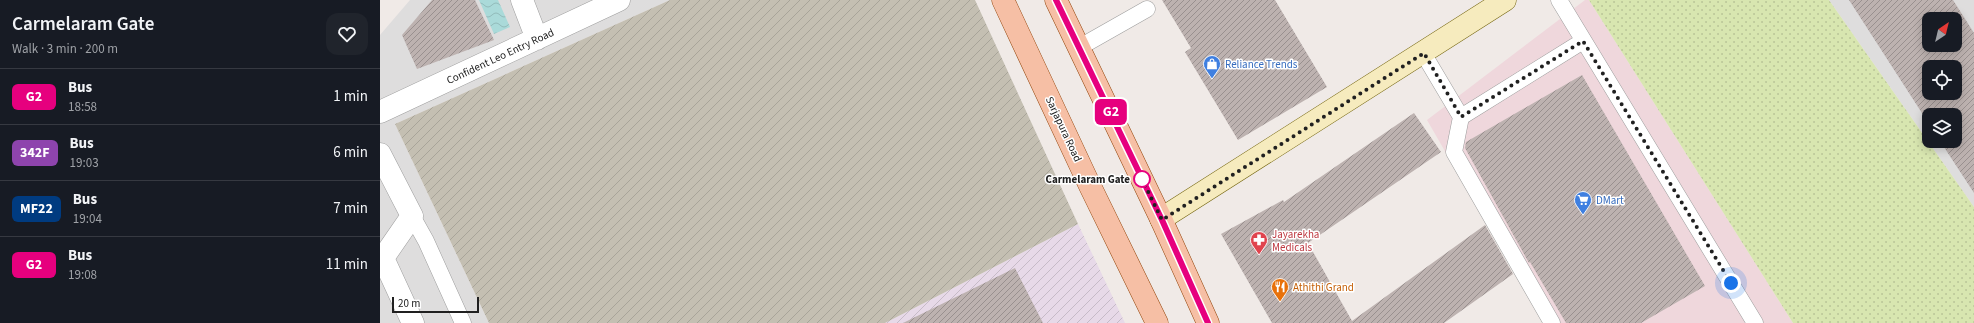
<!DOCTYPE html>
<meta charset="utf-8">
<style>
:root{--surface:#171b24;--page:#20242c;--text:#f1f3f6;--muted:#9ea1a6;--line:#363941}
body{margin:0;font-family:"Source Sans 3",sans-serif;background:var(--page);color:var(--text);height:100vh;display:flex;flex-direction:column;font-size:15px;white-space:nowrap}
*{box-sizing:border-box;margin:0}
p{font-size:13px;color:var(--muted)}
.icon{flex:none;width:22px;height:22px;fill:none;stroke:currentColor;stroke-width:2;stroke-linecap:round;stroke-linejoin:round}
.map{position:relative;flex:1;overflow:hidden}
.panel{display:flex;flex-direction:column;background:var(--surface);width:380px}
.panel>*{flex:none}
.badge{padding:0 8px;border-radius:6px;font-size:14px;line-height:26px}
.needle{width:26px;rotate:35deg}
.buttons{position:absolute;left:1542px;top:12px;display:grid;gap:8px}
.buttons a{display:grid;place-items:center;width:40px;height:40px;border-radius:8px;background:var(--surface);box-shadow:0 2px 10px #0003;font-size:20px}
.scale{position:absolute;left:12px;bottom:10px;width:87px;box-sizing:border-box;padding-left:4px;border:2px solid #202020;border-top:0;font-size:11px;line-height:14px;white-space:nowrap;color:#202020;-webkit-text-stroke:3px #fff;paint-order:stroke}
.you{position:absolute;width:20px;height:20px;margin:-10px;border:3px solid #fff;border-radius:50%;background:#1a73e8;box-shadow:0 0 0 6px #1a73e833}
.map>.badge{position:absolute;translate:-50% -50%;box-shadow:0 0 0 2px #fff}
.round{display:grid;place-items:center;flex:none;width:42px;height:42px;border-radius:12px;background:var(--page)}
.headline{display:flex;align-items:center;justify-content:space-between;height:68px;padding:0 12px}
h1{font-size:19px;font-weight:600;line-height:30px}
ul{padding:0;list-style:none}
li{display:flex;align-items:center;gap:12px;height:56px;padding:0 12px;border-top:1px solid var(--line)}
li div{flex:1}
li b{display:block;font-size:15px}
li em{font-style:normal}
li .badge{min-width:44px;font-weight:700;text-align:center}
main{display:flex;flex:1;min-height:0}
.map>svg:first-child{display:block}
.residential{fill:#dedddd;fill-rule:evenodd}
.commercial{fill:#efd7dc}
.industrial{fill:url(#industrial-furrows)}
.construction{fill:url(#construction-furrows)}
.grass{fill:url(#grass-dots)}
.water{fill:url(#water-waves)}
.building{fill:url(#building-hatch);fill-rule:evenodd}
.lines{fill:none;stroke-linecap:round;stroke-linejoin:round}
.lane-casing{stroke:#9d9d9d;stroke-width:17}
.street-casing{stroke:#9d9d9d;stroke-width:23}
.secondary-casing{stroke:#72630c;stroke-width:23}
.primary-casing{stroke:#924309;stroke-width:23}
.lane{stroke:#fff;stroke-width:16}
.street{stroke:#fff;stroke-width:22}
.secondary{stroke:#f6ebbe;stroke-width:22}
.primary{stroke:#f6bfa5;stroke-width:22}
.line-casing{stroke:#fff;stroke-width:9}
.line{stroke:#e6007e;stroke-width:6}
.walk{stroke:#202020;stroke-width:4;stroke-dasharray:0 7.2}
.stop-dot{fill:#fff;stroke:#e6007e;stroke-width:2}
.labels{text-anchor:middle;stroke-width:3;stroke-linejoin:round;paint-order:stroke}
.street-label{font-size:11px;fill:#202020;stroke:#fff}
.shop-label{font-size:11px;fill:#366cbe;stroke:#fff;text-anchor:start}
.stop-label{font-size:11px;font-weight:bold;fill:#202020;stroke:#fff;text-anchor:end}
.health-label{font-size:11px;fill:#be3a42;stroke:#fff;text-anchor:start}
.food-label{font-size:11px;fill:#c56008;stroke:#fff;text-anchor:start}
</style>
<main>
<section class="panel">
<div class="headline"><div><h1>Carmelaram Gate</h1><p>Walk · 3 min · 200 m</p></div><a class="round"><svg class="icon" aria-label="heart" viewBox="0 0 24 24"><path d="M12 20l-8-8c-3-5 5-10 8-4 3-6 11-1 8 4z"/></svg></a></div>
<ul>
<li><span class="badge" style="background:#e6007e;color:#fff">G2</span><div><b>Bus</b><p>18:58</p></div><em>1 min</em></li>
<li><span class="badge" style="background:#8e44ad;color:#fff">342F</span><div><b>Bus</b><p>19:03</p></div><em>6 min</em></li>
<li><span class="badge" style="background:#003b80;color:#fff">MF22</span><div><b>Bus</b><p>19:04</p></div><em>7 min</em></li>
<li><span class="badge" style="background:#e6007e;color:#fff">G2</span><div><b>Bus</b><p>19:08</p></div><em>11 min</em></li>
</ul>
</section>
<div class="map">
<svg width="1594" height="323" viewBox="0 0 1594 323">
<defs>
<pattern id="industrial-furrows" width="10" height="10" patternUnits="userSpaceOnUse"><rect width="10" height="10" fill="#e7d9e8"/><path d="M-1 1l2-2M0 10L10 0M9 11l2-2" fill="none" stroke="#c6bac7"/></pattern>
<pattern id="construction-furrows" width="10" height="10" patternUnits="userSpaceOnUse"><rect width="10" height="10" fill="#c4bfb2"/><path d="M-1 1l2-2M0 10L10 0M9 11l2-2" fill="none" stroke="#a8a499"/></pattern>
<pattern id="grass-dots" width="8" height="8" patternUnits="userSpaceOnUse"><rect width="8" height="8" fill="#d8e6b0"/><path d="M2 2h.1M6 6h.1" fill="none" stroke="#b9c597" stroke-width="1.8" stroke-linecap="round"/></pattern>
<pattern id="water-waves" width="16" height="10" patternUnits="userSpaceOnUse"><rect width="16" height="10" fill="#aadad9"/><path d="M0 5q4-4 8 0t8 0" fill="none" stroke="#92bbba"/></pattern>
<pattern id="building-hatch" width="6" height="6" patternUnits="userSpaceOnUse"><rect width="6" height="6" fill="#bdb2b0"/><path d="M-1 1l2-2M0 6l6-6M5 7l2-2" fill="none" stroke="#99908f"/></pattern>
</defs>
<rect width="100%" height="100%" fill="#f0eae7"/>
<path class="residential" d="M30 0H290L15 124 109 323H0V35Z
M1449 0H1594V207ZM1549 19H1575V45H1549ZM1549 67H1575V93H1549ZM1549 115H1575V141H1549Z"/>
<path class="commercial" d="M1205 0H1209L1413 323H1164L1047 120Z"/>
<path class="industrial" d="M698 224 745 323H505Z"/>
<path class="construction" d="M290 0H595L698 224 505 323H109L15 124Z"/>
<path class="grass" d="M1209 0H1449L1594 207V323H1413Z"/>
<path class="water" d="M99 0H118L130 27 114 34Z"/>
<path class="building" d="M52 0H95L114 40 37 69 22 35Z
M782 0H895L947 87 858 140 805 52 811 48Z
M1469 0H1573L1594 33V193L1560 141H1575V115H1549V124ZM1549 19H1575V45H1549ZM1549 67H1575V93H1549Z
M1202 75 1325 286 1261 323H1186L1150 262 1149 263 1085 148 1086 142Z
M1034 113 1061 152 928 243 972 321 1105 225 1133 274 1064 323H892L841 234 903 200 904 202Z
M635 268 663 323H523Z"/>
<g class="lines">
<defs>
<path id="lane" d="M1179 0 1375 323
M700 47 767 9
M1043 53 1081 117 1074 152 1172 323
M1081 117 1203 41
M32 216 46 241 83 323"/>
<path id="street" d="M142 0 157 39
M0 112 239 0
M0 154 32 216 3 258 0 260
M3 258 33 323"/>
<path id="secondary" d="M781 219 1125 0"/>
<path id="primary" d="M623 0 710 186 777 323
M676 0 781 219 828 323"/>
</defs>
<use href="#lane" class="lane-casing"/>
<use href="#street" class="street-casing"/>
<use href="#secondary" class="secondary-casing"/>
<use href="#primary" class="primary-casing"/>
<use href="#lane" class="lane"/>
<use href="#street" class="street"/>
<use href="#secondary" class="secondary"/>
<use href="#primary" class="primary"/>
</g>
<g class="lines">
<defs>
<path id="line" d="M676 0 782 220 828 323"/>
</defs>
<use href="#line" class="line-casing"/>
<use href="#line" class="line"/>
<path class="walk" d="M762 179 782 220 1044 53 1081 117 1203 41 1351 283"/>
</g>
<defs>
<symbol id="shop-pin" viewBox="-11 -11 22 30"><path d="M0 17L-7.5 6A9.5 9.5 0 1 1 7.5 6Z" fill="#3f7fe0" stroke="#fff"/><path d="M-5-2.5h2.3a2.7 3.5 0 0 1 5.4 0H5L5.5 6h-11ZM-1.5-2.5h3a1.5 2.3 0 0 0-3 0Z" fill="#fff"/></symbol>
<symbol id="supermarket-pin" viewBox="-11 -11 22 30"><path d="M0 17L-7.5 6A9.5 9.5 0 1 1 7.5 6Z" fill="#3f7fe0" stroke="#fff"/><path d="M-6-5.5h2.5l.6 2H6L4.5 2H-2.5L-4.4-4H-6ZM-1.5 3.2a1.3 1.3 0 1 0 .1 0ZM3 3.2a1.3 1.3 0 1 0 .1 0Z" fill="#fff"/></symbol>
<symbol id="pharmacy-pin" viewBox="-11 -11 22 30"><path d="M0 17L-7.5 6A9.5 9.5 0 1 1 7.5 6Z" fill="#e0444e" stroke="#fff"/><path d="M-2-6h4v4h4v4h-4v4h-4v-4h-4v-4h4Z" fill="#fff"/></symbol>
<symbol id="restaurant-pin" viewBox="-11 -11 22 30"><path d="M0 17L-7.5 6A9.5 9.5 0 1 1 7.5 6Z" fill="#e8710a" stroke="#fff"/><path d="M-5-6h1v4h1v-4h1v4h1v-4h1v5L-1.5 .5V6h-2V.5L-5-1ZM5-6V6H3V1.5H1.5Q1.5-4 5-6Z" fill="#fff"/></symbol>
</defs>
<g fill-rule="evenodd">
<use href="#shop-pin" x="822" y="54" width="20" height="27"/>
<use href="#supermarket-pin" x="1193" y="190" width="20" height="27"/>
<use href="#pharmacy-pin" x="869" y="230" width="20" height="27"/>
<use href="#restaurant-pin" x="890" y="277" width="20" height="27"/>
</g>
<circle class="stop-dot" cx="762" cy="179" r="8"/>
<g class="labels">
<g class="street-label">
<text transform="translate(120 56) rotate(-25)" y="4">Confident Leo Entry Road</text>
<text transform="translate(684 129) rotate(65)" y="4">Sarjapura Road</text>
</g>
<g class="shop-label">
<text x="845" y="68">Reliance Trends</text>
<text x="1216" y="204">DMart</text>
</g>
<g class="stop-label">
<text x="750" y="183">Carmelaram Gate</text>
</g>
<g class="health-label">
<text x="892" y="238">Jayarekha<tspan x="892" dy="13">Medicals</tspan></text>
</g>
<g class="food-label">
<text x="913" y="291">Athithi Grand</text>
</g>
</g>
</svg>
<div class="buttons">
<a><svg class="needle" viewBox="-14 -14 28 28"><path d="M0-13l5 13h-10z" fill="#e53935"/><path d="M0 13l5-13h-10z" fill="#9ea1a6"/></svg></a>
<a><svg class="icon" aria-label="locate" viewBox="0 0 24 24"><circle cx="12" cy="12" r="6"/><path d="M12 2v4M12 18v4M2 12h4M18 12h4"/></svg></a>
<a><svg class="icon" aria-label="layers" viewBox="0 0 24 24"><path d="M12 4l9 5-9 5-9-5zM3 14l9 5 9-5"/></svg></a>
</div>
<div class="scale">20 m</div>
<div class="you" style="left:1351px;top:283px"></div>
<b class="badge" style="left:731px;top:112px;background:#e6007e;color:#fff">G2</b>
</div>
</main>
